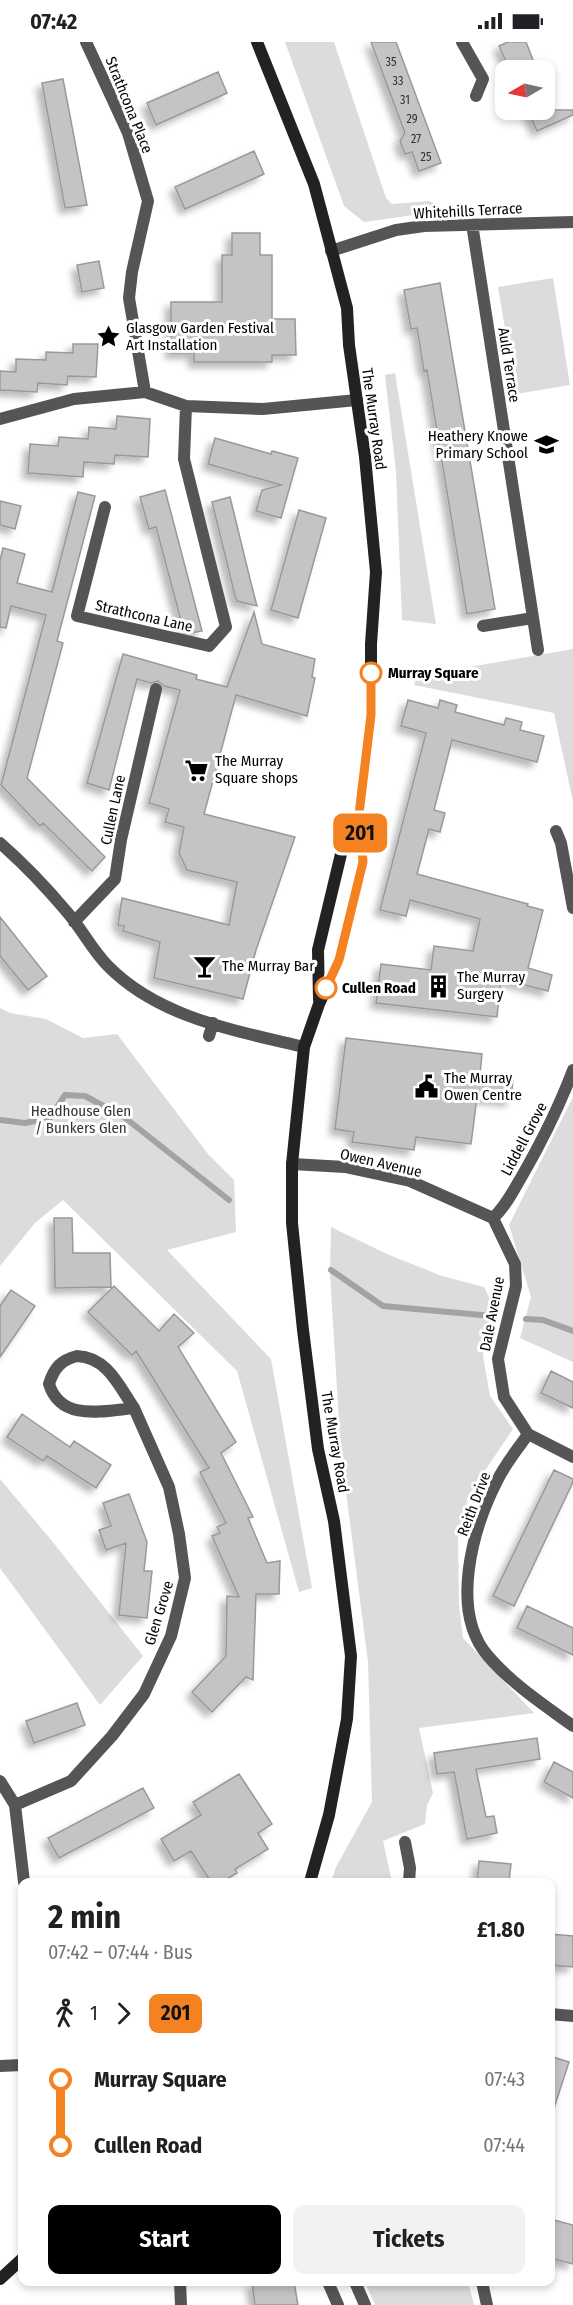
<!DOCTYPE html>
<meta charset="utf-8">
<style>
:root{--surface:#fff;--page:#f2f2f2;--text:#202124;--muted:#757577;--accent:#000}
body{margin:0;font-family:"Fira Sans Condensed",sans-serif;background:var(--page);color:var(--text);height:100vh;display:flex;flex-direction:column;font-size:22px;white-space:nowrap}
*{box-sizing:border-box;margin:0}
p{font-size:20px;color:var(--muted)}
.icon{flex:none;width:33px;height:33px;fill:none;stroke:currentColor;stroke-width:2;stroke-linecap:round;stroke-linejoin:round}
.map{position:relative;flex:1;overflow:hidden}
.details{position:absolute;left:18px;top:1836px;width:537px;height:408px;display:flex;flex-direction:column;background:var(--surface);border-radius:12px;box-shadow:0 3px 9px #0003}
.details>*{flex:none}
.badge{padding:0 12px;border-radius:9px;font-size:21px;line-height:39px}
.needle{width:39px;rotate:261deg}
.controls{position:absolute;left:495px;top:18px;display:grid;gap:12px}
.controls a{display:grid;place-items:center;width:60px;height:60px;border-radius:12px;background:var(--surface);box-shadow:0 3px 9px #0003;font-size:30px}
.map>.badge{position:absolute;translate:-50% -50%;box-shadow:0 0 0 3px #fff}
.legs{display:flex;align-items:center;gap:9px;height:66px;padding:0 30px;font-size:20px}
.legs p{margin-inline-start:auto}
.headline{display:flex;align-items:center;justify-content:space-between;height:102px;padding:0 30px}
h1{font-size:33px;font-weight:700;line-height:45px}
.primary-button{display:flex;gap:12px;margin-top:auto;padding:12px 30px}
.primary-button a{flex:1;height:69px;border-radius:12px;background:var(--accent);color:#fff;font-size:24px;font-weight:700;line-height:69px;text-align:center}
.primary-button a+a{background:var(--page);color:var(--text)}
ul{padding:0 30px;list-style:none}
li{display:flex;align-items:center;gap:21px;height:66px;font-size:22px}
li i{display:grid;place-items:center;width:9px;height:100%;margin:0 8px;background:currentColor}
li i::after{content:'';width:15px;height:15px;margin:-8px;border:4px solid;border-radius:50%;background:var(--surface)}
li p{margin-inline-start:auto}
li:first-child i{background:linear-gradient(#0000 50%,currentColor 0)}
li:last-child i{background:linear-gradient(currentColor 50%,#0000 0)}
.status{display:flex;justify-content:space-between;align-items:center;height:42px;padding:0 30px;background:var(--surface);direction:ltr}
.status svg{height:16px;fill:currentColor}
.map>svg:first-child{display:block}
.green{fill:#dcdcdc}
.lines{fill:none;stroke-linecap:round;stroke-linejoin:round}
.stream{stroke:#a3a3a3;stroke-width:6}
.building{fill:#c4c4c4;stroke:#999;stroke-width:1.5;filter:url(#shadow)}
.street{stroke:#555;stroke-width:12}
.secondary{stroke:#222;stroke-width:12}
.line-1-casing{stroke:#fff;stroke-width:14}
.line-1{stroke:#f58220;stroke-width:9}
.stop-1-dot{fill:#fff;stroke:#f58220;stroke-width:3}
.labels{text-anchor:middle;stroke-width:6;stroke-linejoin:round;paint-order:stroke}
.number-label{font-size:12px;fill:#313131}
.street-label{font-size:15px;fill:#000;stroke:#fff}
.poi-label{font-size:15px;fill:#000;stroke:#fff;text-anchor:start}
.stop-label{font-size:15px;font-weight:bold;fill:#000;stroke:#fff;text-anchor:start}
.park-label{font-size:15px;fill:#333;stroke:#fff}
</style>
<div class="status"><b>07:42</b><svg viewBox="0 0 49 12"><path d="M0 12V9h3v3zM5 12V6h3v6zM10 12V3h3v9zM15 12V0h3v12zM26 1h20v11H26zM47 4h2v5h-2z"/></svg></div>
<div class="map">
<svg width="573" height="2263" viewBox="0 0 573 2263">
<defs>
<filter id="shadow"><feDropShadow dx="-5.5" dy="5.5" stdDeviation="3" flood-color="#0004"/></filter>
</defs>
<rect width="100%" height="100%" fill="#fff"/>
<path class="green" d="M285 0H334L386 156 392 162 428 159 437 162 421 172 364 180 344 164Z
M553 236 570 343 516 352 498 245Z
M395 331 436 582 402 578 396 430 385 333Z
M573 607V760L554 671 414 643 417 634Z
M0 966 10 971 46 977 83 996 117 992 208 1112 234 1138 236 1190 167 1208 271 1317 312 1546 299 1550 237 1329 63 1158 35 1181 0 1224Z
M573 1055V1320L520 1296 531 1255 509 1183Z
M331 1185 387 1212 442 1234 484 1245 492 1261 483 1314 490 1354 513 1387 470 1451 458 1495 459 1563 463 1596 534 1671 419 1686 433 1751 427 1763 425 1782 383 1799 392 1840H331L336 1825 372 1760 368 1620 341 1411 330 1233Z
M0 1437 52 1499 143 1614 100 1663 0 1526Z
M365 2240H468L474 2263H375Z"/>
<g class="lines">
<path class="stream" d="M0 1078 25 1081 50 1076 65 1053 85 1054 124 1075 229 1158
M331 1228 383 1264 492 1274
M526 1277 543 1278 573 1289"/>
</g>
<path class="building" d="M371 0H396L441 121 419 129 412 110 405 112 400 99 405 91Z
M508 0H526L537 28H510L499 4Z
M218 30 227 51 156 83 147 61Z
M63 37 87 163 65 166 42 41Z
M528 68H573V73L537 89Z
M254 109 264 132 185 167 175 145Z
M232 191H260V213H272V277H295L296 313H272V320H194V311H171V260H222V213H232Z
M99 219 104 246 82 250 77 223Z
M440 241 495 567 467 572 427 328 424 329 417 286 411 287 404 248Z
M73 302H98L96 335 68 334 67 343 38 341 37 350 0 348V329L16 330V317L46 318V310L73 311Z
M117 374 150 377 148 415 115 413 114 422 84 420 83 435 28 431 30 402 58 404 59 395 88 397 89 385 116 387Z
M215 396 271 412 272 409 298 416 281 476 256 469 262 448 281 443 208 422Z
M165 448 202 589 191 591 184 590 156 485 149 487 140 455Z
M78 450 95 454 57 599 63 601 27 736 105 815 92 829 43 781 40 784 1 743 46 573 11 564 6 586 0 585V519L3 506 25 512 17 541 52 550Z
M230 455 251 541 257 564 237 559 235 554 212 460Z
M0 459 21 464 15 487 0 483Z
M299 468 326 476 298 576 271 568Z
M254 570 262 602 315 617 312 635 315 636 307 674 236 653 204 772 295 795 256 908 243 957 154 936 160 900 123 889 124 884 118 883 122 856 229 883 237 840 187 828 179 811 184 785 165 780 169 767 149 761 180 648 164 644 158 639 151 641 137 637 109 748 87 741 123 612 197 633 196 637 227 645Z
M408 658 438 666 440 658 457 663 455 670 504 683 506 676 522 680 520 688 544 694 537 720 452 698 434 768 445 771 440 790 429 787 417 832 528 862 527 864 543 868 528 926 552 933 548 949 501 937 497 975 376 961 381 922 431 928 434 904 473 909 480 877 410 858 406 874 380 868 426 691 401 684Z
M0 875 47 934 28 948 0 914Z
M346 996 482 1012 480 1032 513 1036 511 1059 477 1055 471 1102 416 1095 414 1108 352 1100 354 1090 335 1087Z
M54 1176H72L73 1211H110L111 1245 55 1246Z
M114 1244 159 1289 174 1272 194 1291 178 1305 236 1400 221 1411 253 1475 248 1476 267 1521 280 1519 279 1552H256L253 1638 246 1635 212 1670 192 1650 226 1614 227 1554 239 1555 212 1494 220 1491 217 1485 226 1481 200 1430 209 1426 136 1309 132 1313 88 1270Z
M11 1248 35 1264 0 1315V1264Z
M551 1329 573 1340V1366L541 1351Z
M22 1372 70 1405 74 1399 111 1423 96 1446 47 1414 43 1419 7 1395Z
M554 1428 573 1437V1440L514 1564 493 1554Z
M129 1452 147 1500 144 1529H152L147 1576 119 1573 126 1501 106 1508 99 1488 111 1484 103 1461Z
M527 1564 573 1586V1613L517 1586Z
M77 1661 85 1683 34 1701 26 1679Z
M537 1696 540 1717 476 1727 486 1775 494 1774 497 1791 467 1797 454 1730 437 1732 434 1711Z
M554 1720 573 1730V1756L544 1740Z
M239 1732 272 1782 258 1791 268 1807 235 1827 237 1831 222 1840H211L191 1809 174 1819 161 1797 201 1773 193 1760Z
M143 1746 154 1766 59 1816 48 1796Z
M479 1819 511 1822 509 1840H477Z
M550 1892 573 1894V1925L550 1923Z
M550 2014 569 2020 554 2066H550Z
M550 2177 573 2183V2222L550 2216Z
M261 2240H294L298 2263H255L252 2241Z"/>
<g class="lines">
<path class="street" d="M86 0 128 91 148 159 132 230 129 256 145 350
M462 0 483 37 476 54
M472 182 538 608
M331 209 396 188 424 184 573 180
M0 377 74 357 145 350 186 364 263 367 357 358
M105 465 77 574 209 604 226 585 184 417 186 364
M483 584 533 576
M556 789 561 801 573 866
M0 801C24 822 46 845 67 870 82 887 92 908 108 924 159 976 237 989 304 1005
M74 880 115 837 121 798 156 647
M209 994 213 981
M292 1122 345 1125 410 1139 493 1176
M493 1176 515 1222 516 1244 498 1317 504 1355 528 1392 573 1415
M493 1176C506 1164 513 1149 522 1134 542 1099 559 1065 573 1028
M77 1314C107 1315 119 1344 134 1366 103 1369 61 1380 49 1342 54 1326 61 1318 77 1314Z
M528 1392C518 1407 505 1422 497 1439 473 1486 449 1569 488 1614 511 1641 544 1663 573 1684
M0 1739 15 1763 24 1840
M15 1763 71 1739 112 1694 144 1652 171 1594 185 1536 179 1492 169 1445 134 1366
M405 1800 410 1826 409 1840
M550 1972 573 1974
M0 2024 22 2023
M180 2240 181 2263
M328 2240 338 2263
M355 2240 365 2263
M482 2240 487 2263"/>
<path class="secondary" d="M257 0 314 142 347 266 349 303 365 415 376 530 371 602V673L359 772 363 820 339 918 319 962 304 1005 292 1122V1181L303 1288 318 1407 334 1479 351 1614 347 1677 329 1773 310 1840
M319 958 318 908 341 812 358 775
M0 2237 22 2217"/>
</g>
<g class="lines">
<defs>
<path id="line-1" d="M326 946 339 918 363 820 359 772 371 673V631"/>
</defs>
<use href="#line-1" class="line-1-casing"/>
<use href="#line-1" class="line-1"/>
</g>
<defs>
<symbol id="sight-bare" viewBox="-9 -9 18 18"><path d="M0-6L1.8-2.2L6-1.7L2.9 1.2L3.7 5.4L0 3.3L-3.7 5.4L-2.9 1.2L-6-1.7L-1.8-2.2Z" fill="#000" stroke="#fff" stroke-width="2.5" paint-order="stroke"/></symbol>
<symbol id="school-bare" viewBox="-9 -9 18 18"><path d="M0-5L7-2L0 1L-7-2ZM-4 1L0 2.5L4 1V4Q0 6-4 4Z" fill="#000" stroke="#fff" stroke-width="2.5" paint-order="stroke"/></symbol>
<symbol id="supermarket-bare" viewBox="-9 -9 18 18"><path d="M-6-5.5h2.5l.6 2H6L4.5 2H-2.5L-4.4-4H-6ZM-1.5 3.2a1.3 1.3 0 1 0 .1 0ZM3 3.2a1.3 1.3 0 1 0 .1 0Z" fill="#000" stroke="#fff" stroke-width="2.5" paint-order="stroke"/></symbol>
<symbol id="bar-bare" viewBox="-9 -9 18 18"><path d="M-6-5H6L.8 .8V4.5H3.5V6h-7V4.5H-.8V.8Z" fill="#000" stroke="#fff" stroke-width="2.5" paint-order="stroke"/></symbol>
<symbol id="building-bare" viewBox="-9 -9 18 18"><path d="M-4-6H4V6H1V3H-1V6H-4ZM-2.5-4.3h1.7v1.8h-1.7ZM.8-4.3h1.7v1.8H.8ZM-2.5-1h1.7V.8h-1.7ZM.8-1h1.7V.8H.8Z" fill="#000" stroke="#fff" stroke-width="2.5" paint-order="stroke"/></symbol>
<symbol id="civic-bare" viewBox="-9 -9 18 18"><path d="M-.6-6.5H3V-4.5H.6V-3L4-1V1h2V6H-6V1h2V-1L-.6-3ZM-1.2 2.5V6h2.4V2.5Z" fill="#000" stroke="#fff" stroke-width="2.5" paint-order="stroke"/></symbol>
</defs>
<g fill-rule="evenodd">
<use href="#sight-bare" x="92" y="278" width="33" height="33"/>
<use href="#school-bare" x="530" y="386" width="33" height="33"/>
<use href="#supermarket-bare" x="180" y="712" width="33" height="33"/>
<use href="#bar-bare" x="188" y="908" width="33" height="33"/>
<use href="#building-bare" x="422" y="928" width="33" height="33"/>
<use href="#civic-bare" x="410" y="1028" width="33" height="33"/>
</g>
<g class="stop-1-dot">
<circle cx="371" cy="631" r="10"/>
<circle cx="326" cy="946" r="10"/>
</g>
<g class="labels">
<g class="number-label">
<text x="391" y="24">35</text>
<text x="398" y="43">33</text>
<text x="405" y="62">31</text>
<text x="412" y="81">29</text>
<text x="416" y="101">27</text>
<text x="426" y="119">25</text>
</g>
<g class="street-label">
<text transform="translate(129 63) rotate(68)" y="5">Strathcona Place</text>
<text transform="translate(468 169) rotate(-3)" y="5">Whitehills Terrace</text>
<text transform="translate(509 323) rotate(81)" y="5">Auld Terrace</text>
<text transform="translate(374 377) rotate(82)" y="5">The Murray Road</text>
<text transform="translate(144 574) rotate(13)" y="5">Strathcona Lane</text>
<text transform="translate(113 768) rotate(-78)" y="5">Cullen Lane</text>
<text transform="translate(524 1097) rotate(-62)" y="5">Liddell Grove</text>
<text transform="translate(381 1121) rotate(13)" y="5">Owen Avenue</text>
<text transform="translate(492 1272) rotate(-79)" y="5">Dale Avenue</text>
<text transform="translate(335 1400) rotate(80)" y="5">The Murray Road</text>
<text transform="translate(474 1462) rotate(-69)" y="5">Reith Drive</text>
<text transform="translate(159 1571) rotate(-73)" y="5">Glen Grove</text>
</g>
<g class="poi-label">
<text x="126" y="291">Glasgow Garden Festival<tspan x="126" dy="17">Art Installation</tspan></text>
<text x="528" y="399" text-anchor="end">Heathery Knowe<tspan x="528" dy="17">Primary School</tspan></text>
<text x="215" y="724">The Murray<tspan x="215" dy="17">Square shops</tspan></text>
<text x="222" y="929">The Murray Bar</text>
<text x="457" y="940">The Murray<tspan x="457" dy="17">Surgery</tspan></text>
<text x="444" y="1041">The Murray<tspan x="444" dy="17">Owen Centre</tspan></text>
</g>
<g class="stop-label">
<text x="388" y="636">Murray Square</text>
<text x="342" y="951">Cullen Road</text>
</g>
<g class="park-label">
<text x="81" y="1074">Headhouse Glen<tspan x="81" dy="17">/ Bunkers Glen</tspan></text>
</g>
</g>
</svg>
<div class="controls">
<a><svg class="needle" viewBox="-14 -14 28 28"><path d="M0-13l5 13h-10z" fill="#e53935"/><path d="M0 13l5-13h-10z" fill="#757577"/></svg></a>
</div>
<b class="badge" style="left:360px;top:791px;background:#f58220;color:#111">201</b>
<section class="details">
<div class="headline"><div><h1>2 min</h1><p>07:42 – 07:44 · Bus</p></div><b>£1.80</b></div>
<div class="legs"><svg class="icon" aria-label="walk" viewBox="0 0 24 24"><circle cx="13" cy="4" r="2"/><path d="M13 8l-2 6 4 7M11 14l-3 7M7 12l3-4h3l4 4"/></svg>1<svg class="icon" aria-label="forward" viewBox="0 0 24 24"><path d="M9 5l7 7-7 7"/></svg><b class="badge" style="background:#f58220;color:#111">201</b></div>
<ul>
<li><i style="color:#f58220"></i><b>Murray Square</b><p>07:43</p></li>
<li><i style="color:#f58220"></i><b>Cullen Road</b><p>07:44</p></li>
</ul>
<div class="primary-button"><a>Start</a><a>Tickets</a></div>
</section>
</div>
